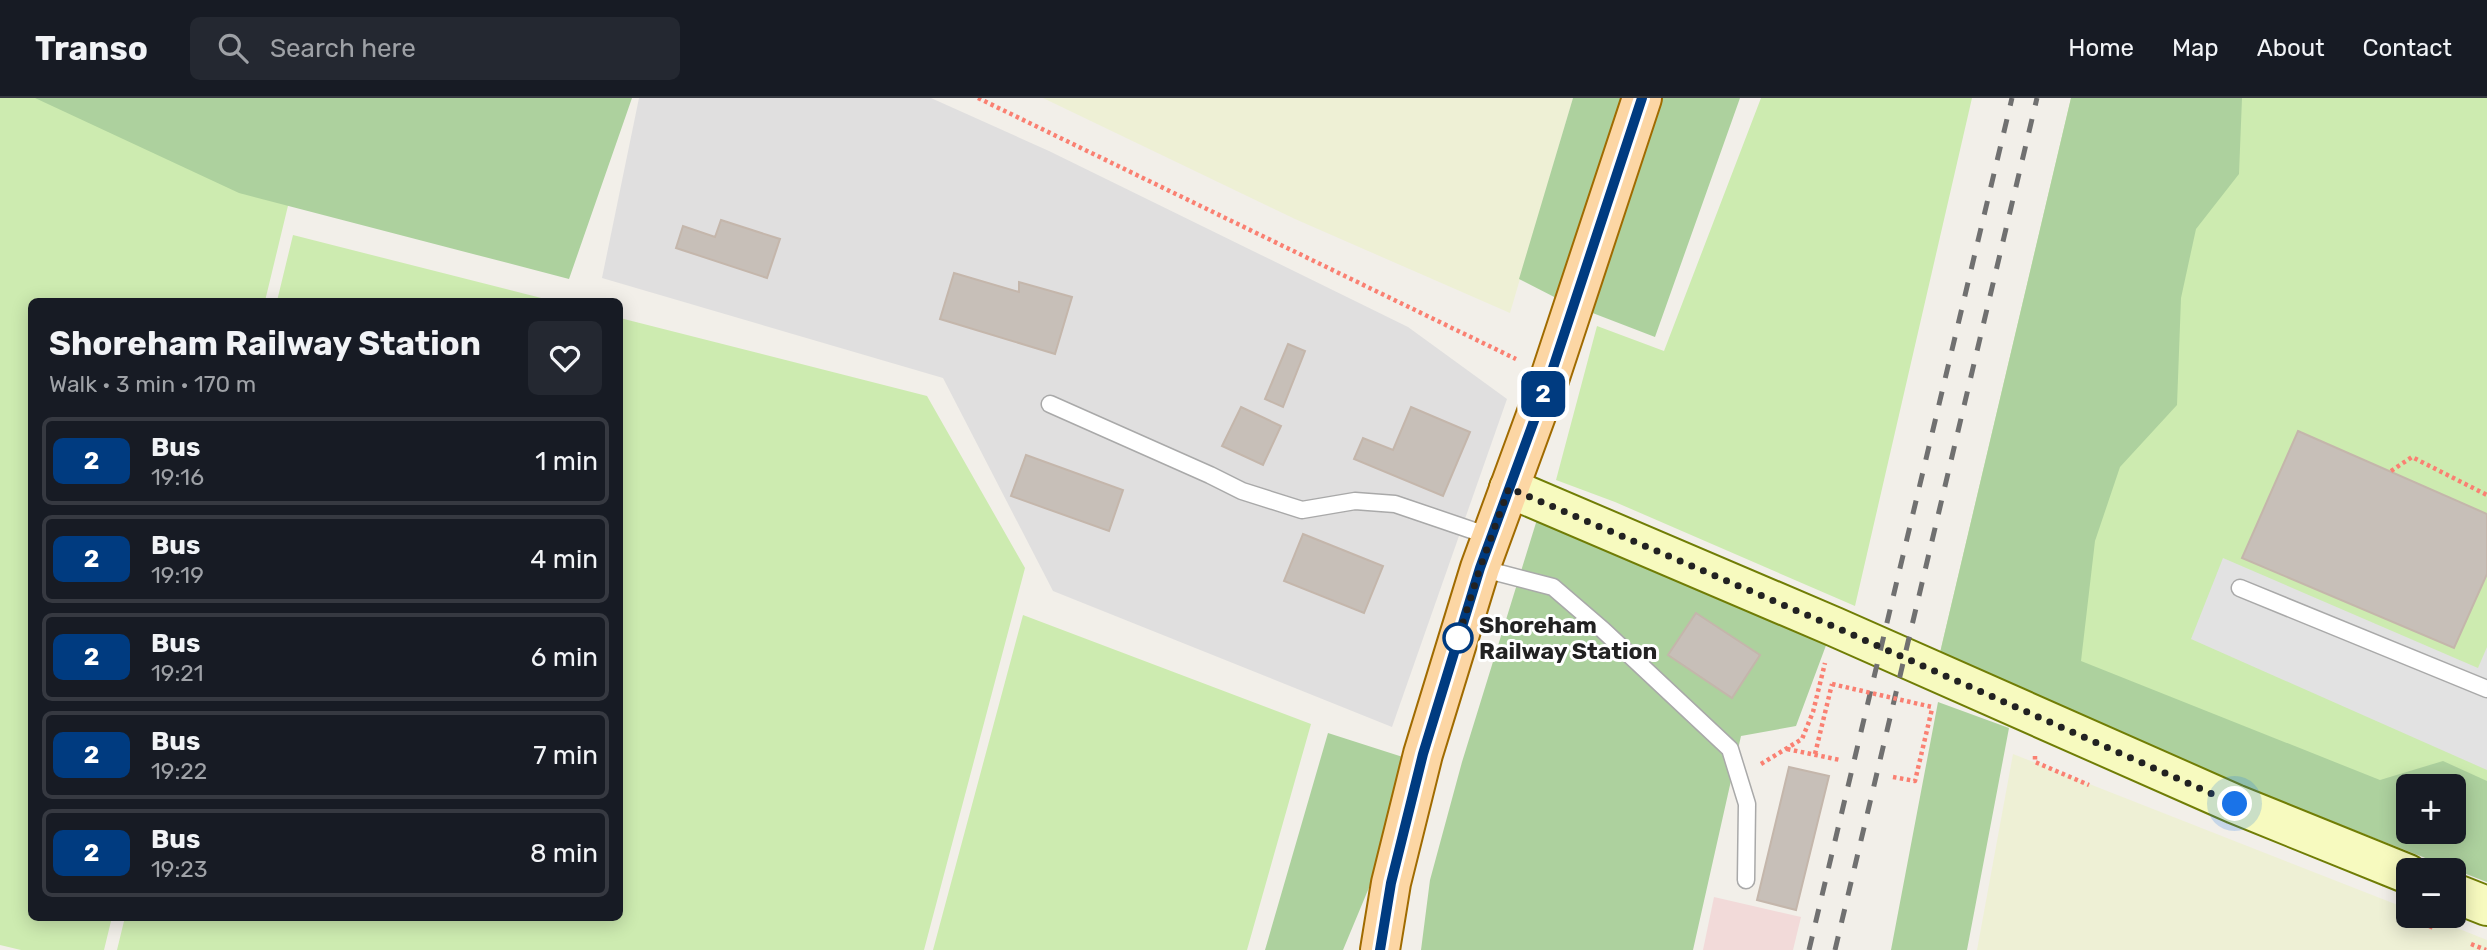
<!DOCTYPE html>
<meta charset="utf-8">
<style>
:root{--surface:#171b24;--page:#242831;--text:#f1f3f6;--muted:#9ea1a6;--line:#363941}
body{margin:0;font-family:Rubik,sans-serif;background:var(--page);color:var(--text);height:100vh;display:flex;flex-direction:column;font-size:26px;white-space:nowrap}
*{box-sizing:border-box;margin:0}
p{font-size:23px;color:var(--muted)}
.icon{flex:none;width:38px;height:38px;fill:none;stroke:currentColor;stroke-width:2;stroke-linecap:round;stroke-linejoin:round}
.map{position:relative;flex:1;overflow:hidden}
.sheet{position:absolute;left:28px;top:200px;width:595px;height:623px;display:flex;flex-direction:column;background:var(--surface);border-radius:10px;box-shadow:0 4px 18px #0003}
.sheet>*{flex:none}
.badge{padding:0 14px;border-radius:10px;font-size:24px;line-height:46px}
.fabs{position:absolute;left:2396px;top:676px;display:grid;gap:14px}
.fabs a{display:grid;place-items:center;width:70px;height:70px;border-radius:10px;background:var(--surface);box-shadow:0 4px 18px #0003;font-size:35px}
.you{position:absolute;width:35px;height:35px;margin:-18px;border:5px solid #fff;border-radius:50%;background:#1a73e8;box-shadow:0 0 0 10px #1a73e833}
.map>.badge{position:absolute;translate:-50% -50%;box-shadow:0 0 0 4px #fff}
.round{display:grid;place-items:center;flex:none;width:74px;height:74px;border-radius:10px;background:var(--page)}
.overview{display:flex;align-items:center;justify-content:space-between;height:119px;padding:0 21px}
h1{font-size:33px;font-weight:700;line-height:52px}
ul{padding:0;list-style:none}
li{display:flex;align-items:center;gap:21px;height:88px;margin:0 14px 10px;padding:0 7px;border:4px solid var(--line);border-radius:10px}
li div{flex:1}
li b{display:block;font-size:26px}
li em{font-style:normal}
li .badge{min-width:77px;font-weight:700;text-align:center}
header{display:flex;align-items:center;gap:42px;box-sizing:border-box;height:98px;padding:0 35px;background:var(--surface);border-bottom:2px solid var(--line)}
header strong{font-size:33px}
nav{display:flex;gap:38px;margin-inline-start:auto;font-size:24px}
.search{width:490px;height:63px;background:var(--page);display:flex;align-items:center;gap:18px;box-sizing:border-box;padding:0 24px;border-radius:10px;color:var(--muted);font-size:26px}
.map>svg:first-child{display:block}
.residential{fill:#e0dfdf}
.commercial{fill:#f2dad9}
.farmland{fill:#eef0d5}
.grass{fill:#cdebb0;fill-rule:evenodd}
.forest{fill:#add19e;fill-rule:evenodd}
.parking{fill:#e2e2e2}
.building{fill:#c7bfb8;stroke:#c4b6ab;stroke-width:2}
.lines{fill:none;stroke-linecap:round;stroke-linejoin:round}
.lane-casing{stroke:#a9a9a9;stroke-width:19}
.secondary-casing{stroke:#707d05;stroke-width:42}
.primary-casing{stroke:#a06b00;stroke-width:42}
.path{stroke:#fa8072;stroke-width:4.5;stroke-dasharray:3.5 3.5;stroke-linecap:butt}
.lane{stroke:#fff;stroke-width:16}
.secondary{stroke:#f7fabf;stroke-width:38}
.primary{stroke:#fcd6a4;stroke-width:38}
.rail{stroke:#707070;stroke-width:5;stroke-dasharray:14 14;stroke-linecap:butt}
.path-bridge{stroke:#fa8072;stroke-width:4.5;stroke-dasharray:3.5 3.5;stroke-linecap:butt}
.line-casing{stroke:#fff;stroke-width:16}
.line{stroke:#003b80;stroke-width:10}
.walk{stroke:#222;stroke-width:7;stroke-dasharray:0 12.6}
.stop-dot{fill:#fff;stroke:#003b80;stroke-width:3.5}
.labels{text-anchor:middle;stroke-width:6;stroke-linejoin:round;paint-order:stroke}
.stop-label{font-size:23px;font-weight:bold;fill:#222;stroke:#fff;text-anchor:start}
</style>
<header>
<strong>Transo</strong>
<div class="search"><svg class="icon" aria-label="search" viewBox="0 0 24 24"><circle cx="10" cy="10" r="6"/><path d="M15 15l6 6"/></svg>Search here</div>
<nav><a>Home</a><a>Map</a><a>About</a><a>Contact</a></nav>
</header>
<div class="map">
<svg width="2487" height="852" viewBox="0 0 2487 852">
<rect width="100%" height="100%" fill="#f2efe9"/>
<path class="residential" d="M639 0H931L1049 53 1408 229 1507 301 1392 629 1053 493 943 280 602 180Z"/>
<path class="commercial" d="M1714 799 1801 819 1793 852H1703Z"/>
<path class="farmland" d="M1043 0H1573L1510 215 1295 121Z
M2013 656 2408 811V817H2424L2487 842V852H1977Z"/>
<path class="grass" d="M0 0H38L293 87 265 203H32V819H112L104 852H21L0 847Z
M1761 0H1972L1855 508 1615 404 1556 382 1597 228 1664 253Z
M2071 0H2487V784L2255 693 1939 559ZM2408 688H2454V733H2408Z
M293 137 553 203H277Z
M620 220 927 298 1025 470 924 852H117L125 819H620Z
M1023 517 1311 626 1247 852H933Z"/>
<path class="forest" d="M35 0H632L569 181 239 95Z
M1573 0H1740L1655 239 1564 204 1519 181Z
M2071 0H2242L2239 76 2196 131 2181 200 2177 307 2120 369 2095 443 2081 563 2380 682 2443 663 2487 683V784L2255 693 1939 559ZM2408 688H2454V733H2408Z
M1539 415 1828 542 1796 628 1741 638 1693 852H1421L1430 782 1462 664Z
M1938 604 2009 630 1967 852H1891Z
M1328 635 1409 661 1373 780 1343 852H1265Z"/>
<path class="parking" d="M2223 460 2478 570 2487 549V672L2191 541Z"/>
<path class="building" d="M721 122 780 141 767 180 676 150 683 128 715 139Z
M954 175 1019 194V184L1072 199 1055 256 940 221Z
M1288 246 1305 253 1283 309 1265 301Z
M1241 309 1281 328 1263 367 1222 348Z
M1411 309 1470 334 1443 398 1354 361 1363 340 1393 352Z
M2298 333 2487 416V476L2454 550 2242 460Z
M1026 357 1123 392 1109 433 1011 398Z
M1303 436 1383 468 1364 515 1284 483Z
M1696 515 1760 557 1732 600 1668 557Z
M1789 669 1829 678 1796 812 1757 802Z"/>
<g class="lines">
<defs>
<path id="lane" d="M1050 306 1210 377 1242 393 1302 412 1355 403 1395 406 1492 439
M1480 470 1553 489 1603 532 1730 651 1747 706 1746 782
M2240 490 2487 591"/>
<path id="secondary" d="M1509 390 1835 529 2235 706 2408 776
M2454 795 2487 808"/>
<path id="primary" d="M1380 852 1391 785 1423 656 1480 470 1550 279 1642 0"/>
</defs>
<use href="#lane" class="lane-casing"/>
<use href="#secondary" class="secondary-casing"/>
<use href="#primary" class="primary-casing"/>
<path class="path" d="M978 0 1516 261
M2391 373 2412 359 2487 397
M1787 651 1840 662
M1815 656 1832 586
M2035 658V664L2089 687
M1761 666 1802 641 1813 614 1825 565
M1893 679 1915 683 1932 611
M2397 815 2434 830
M2471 846 2486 852"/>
<use href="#lane" class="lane"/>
<use href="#secondary" class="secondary"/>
<use href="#primary" class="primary"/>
<path class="rail" d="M1809 852 2012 0
M1835 852 2037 0"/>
<path class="path-bridge" d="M1832 586 1932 609"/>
</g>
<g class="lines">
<defs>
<path id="line" d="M1380 852 1391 785 1423 656 1480 470 1550 279 1642 0"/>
</defs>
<use href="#line" class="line-casing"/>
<use href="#line" class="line"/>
<path class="walk" d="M1458 540 1455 550 1480 470 1509 390 1835 529 2235 706"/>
</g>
<circle class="stop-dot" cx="1458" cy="540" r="14"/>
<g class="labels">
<g class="stop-label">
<text x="1479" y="535">Shoreham<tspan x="1479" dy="26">Railway Station</tspan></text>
</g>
</g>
</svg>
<div class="fabs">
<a>+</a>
<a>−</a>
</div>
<div class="you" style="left:2235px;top:706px"></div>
<b class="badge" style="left:1543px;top:296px;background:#003b80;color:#fff">2</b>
<section class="sheet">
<div class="overview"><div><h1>Shoreham Railway Station</h1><p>Walk · 3 min · 170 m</p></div><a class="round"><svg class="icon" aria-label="heart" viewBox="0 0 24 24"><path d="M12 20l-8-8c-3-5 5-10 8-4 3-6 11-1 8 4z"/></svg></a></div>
<ul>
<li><span class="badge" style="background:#003b80;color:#fff">2</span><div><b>Bus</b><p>19:16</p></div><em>1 min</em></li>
<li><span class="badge" style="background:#003b80;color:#fff">2</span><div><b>Bus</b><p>19:19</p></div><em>4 min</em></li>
<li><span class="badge" style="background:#003b80;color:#fff">2</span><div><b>Bus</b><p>19:21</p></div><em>6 min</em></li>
<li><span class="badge" style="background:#003b80;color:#fff">2</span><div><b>Bus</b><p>19:22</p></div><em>7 min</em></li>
<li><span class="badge" style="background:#003b80;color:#fff">2</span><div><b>Bus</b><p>19:23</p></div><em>8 min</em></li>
</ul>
</section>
</div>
